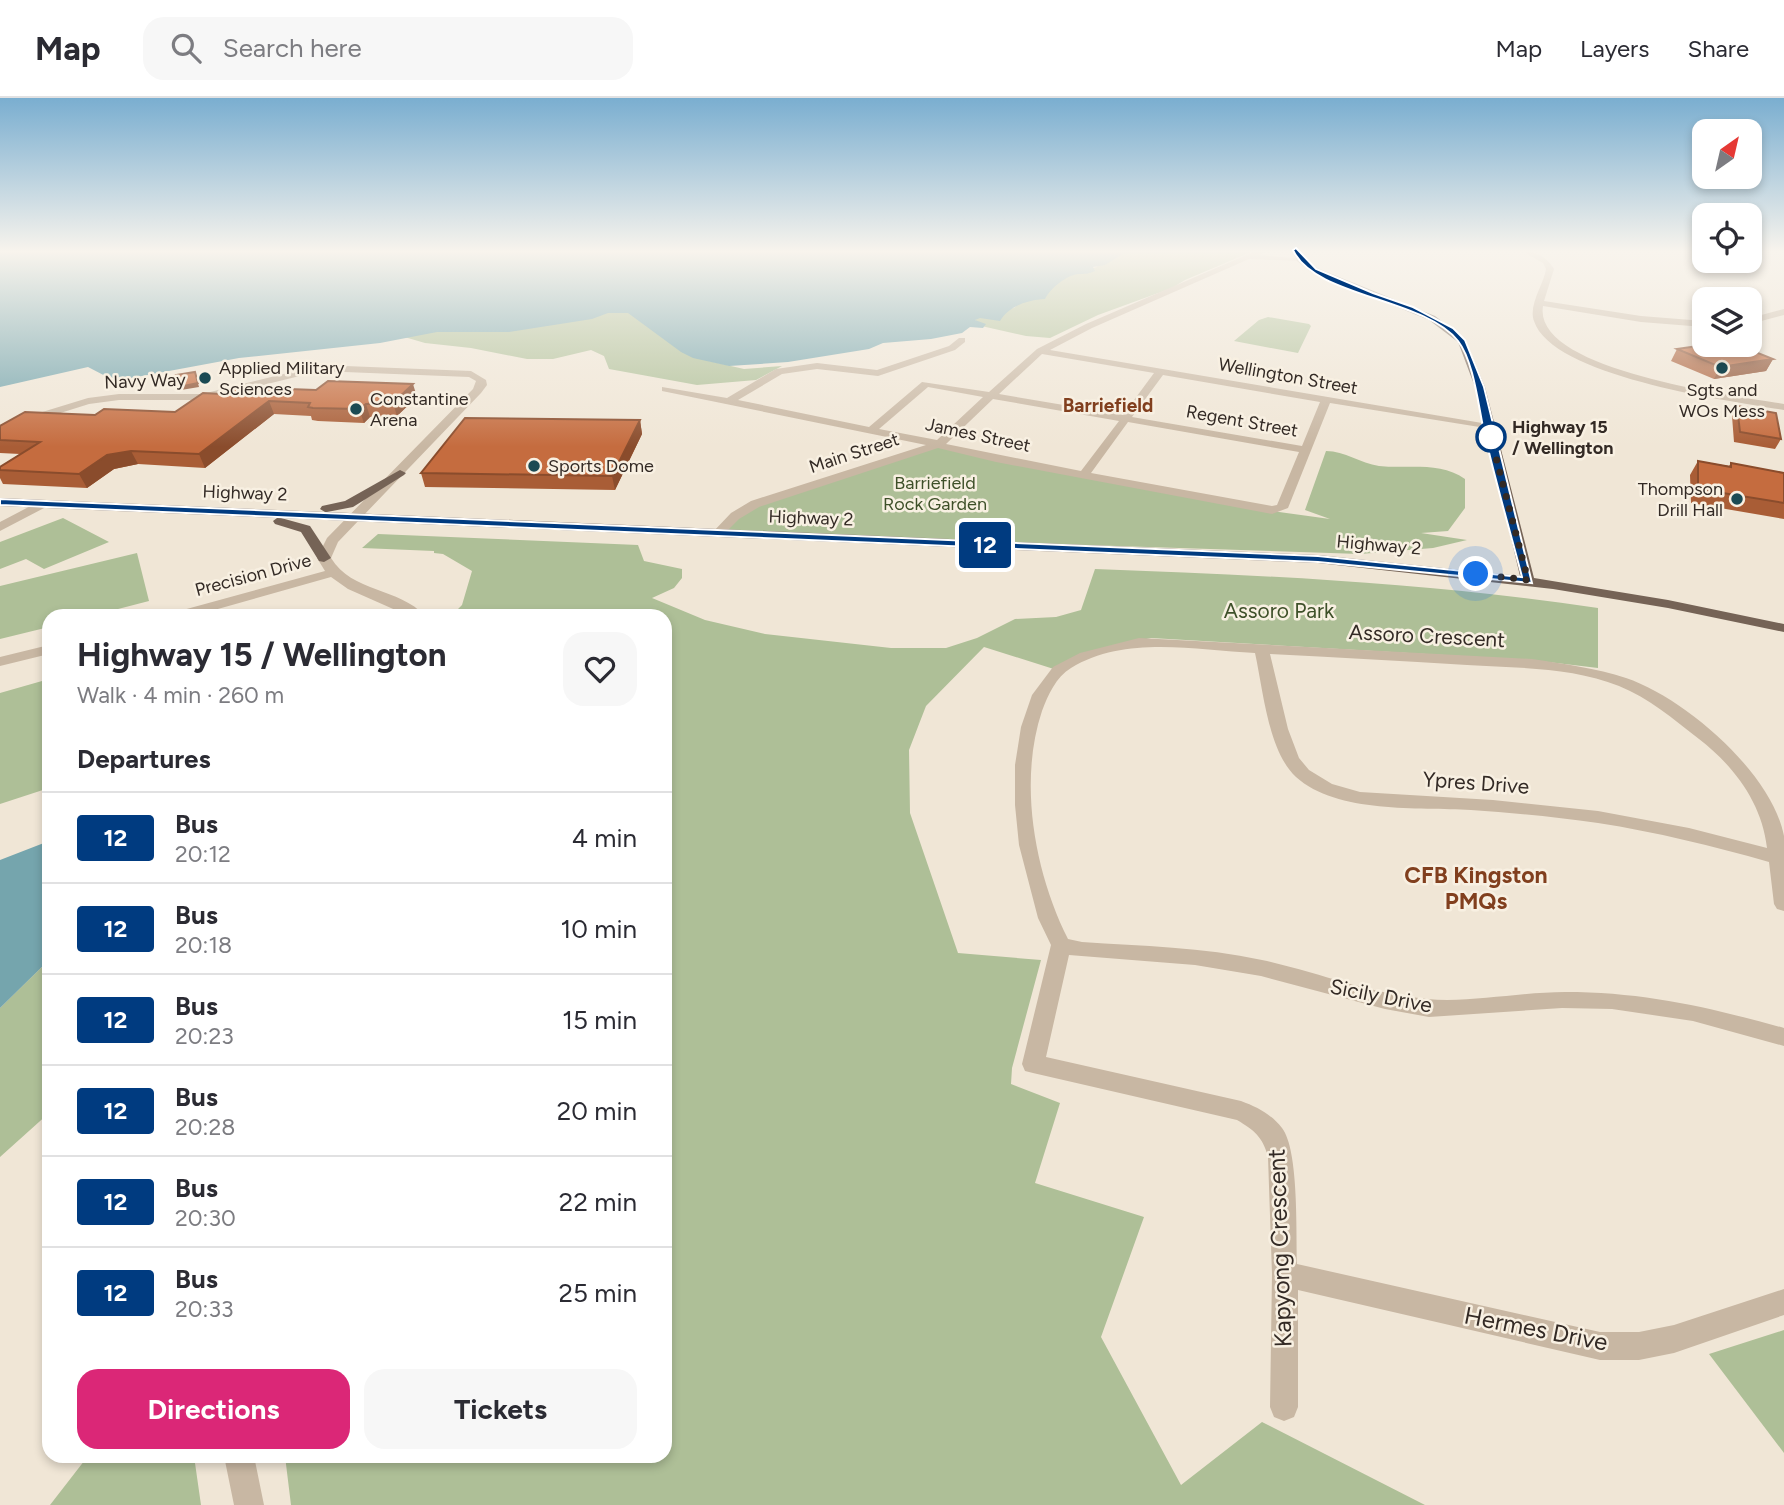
<!DOCTYPE html>
<meta charset="utf-8">
<style>
:root{--surface:#fff;--page:#f7f7f7;--text:#2b2b33;--muted:#7c7c81;--line:#e1e1e2;--accent:#db2777}
body{margin:0;font-family:Figtree,sans-serif;background:var(--page);color:var(--text);height:100vh;display:flex;flex-direction:column;font-size:26px;white-space:nowrap}
*{box-sizing:border-box;margin:0}
p{font-size:23px;color:var(--muted)}
.icon{flex:none;width:38px;height:38px;fill:none;stroke:currentColor;stroke-width:2;stroke-linecap:round;stroke-linejoin:round}
.map{position:relative;flex:1;overflow:hidden}
.panel{position:absolute;left:42px;top:511px;width:630px;height:854px;display:flex;flex-direction:column;background:var(--surface);border-radius:21px;box-shadow:0 4px 10px #0003}
.panel>*{flex:none}
.badge{padding:0 14px;border-radius:5px;font-size:24px;line-height:46px}
.needle{width:46px;rotate:34deg}
.fabs{position:absolute;left:1692px;top:21px;display:grid;gap:14px}
.fabs a{display:grid;place-items:center;width:70px;height:70px;border-radius:14px;background:var(--surface);box-shadow:0 4px 10px #0003;font-size:35px}
.you{position:absolute;width:35px;height:35px;margin:-18px;border:5px solid #fff;border-radius:50%;background:#1a73e8;box-shadow:0 0 0 10px #1a73e833}
.map>.badge{position:absolute;translate:-50% -50%;box-shadow:0 0 0 4px #fff}
h2{padding:0 35px;font-size:26px;line-height:63px}
.round{display:grid;place-items:center;flex:none;width:74px;height:74px;border-radius:21px;background:var(--page)}
.overview{display:flex;align-items:center;justify-content:space-between;height:119px;padding:0 35px}
h1{font-size:33px;font-weight:700;line-height:52px}
.cta{display:flex;gap:14px;margin-top:auto;padding:14px 35px}
.cta a{flex:1;height:80px;border-radius:21px;background:var(--accent);color:#fff;font-size:28px;font-weight:700;line-height:80px;text-align:center}
.cta a+a{background:var(--page);color:var(--text)}
ul{padding:0;list-style:none}
li{display:flex;align-items:center;gap:21px;height:91px;padding:0 35px;border-top:2px solid var(--line)}
li div{flex:1}
li b{display:block;font-size:26px}
li em{font-style:normal}
li .badge{min-width:77px;font-weight:700;text-align:center}
header{display:flex;align-items:center;gap:42px;box-sizing:border-box;height:98px;padding:0 35px;background:var(--surface);border-bottom:2px solid var(--line)}
header strong{font-size:33px}
nav{display:flex;gap:38px;margin-inline-start:auto;font-size:24px}
.search{width:490px;height:63px;background:var(--page);display:flex;align-items:center;gap:18px;box-sizing:border-box;padding:0 24px;border-radius:21px;color:var(--muted);font-size:26px}
.map>svg:first-child{display:block}
.green{fill:#aebf97}
.water{fill:#75a5ad}
.lines{fill:none;stroke-linecap:round;stroke-linejoin:round}
.minor{fill:#c8b7a3;fill-rule:evenodd}
.major{fill:#756356;fill-rule:evenodd}
.wall{fill:#a95d36}
.shaded-wall{fill:#8a4c2c}
.building{fill:#c56c3f;stroke:#8a4c2c;stroke-width:2}
.line{fill:#003b80;stroke:#fff;stroke-width:2}
.walk{stroke:#332a25;stroke-width:7;stroke-dasharray:0 12.6}
.poi-dot{fill:#1b4a53;stroke:#f8f0e2;stroke-width:2.5}
.stop-dot{fill:#fff;stroke:#003b80;stroke-width:3.5}
.labels{text-anchor:middle;stroke-width:5;stroke-linejoin:round;paint-order:stroke}
.far-poi-label{font-size:18px;fill:#332a25;stroke:#f8f0e2;text-anchor:start}
.far-street-label{font-size:18px;fill:#332a25;stroke:#f8f0e2}
.far-stop-label{font-size:18px;font-weight:bold;fill:#332a25;stroke:#f8f0e2;text-anchor:start}
.far-park-label{font-size:18px;fill:#3e5029;stroke:#f8f0e2}
.far-neighbourhood-label{font-size:19px;font-weight:bold;fill:#813f1e;stroke:#f8f0e2}
.park-label{font-size:21px;fill:#3e5029;stroke:#f8f0e2}
.street-label{font-size:21px;fill:#332a25;stroke:#f8f0e2}
.neighbourhood-label{font-size:23px;font-weight:bold;fill:#813f1e;stroke:#f8f0e2}
.near-street-label{font-size:24px;fill:#332a25;stroke:#f8f0e2}
</style>
<header>
<strong>Map</strong>
<div class="search"><svg class="icon" aria-label="search" viewBox="0 0 24 24"><circle cx="10" cy="10" r="6"/><path d="M15 15l6 6"/></svg>Search here</div>
<nav><a>Map</a><a>Layers</a><a>Share</a></nav>
</header>
<div class="map">
<svg width="1784" height="1407" viewBox="0 0 1784 1407">
<rect width="100%" height="100%" fill="#f0e6d6"/>
<path class="green" d="M1116 152H1256L1185 182 1172 190 1098 217 1050 240 1026 238 977 227 973 215 1014 210 1027 197 1050 191 1059 179 1097 169 1100 163Z
M608 211H632L709 263 744 271 782 268 756 282 697 287 609 271 604 258 591 252 553 261H527L471 250 425 245 401 238Z
M1268 219 1309 226 1311 228 1298 255 1234 243 1259 222Z
M939 346 1265 412 1330 421 1305 412 1326 353C1345 353 1360 365 1379 368 1408 371 1440 363 1465 381V410L1448 433 1421 435 1467 442 1433 450 1360 456 718 435 743 411Z
M63 420 109 444 44 471 26 461 0 471V444Z
M378 436 638 447 644 463 682 471V480L674 490 652 500 705 522 765 536 891 550H946L977 540 1015 521 1056 519 1081 512 1095 471C1264 477 1431 485 1598 510V570L1531 562 1151 540 1113 548 1060 573 984 549 926 608 909 652 910 715 958 855 1041 862 1012 970 1011 986 1060 1005 1035 1085 1144 1119 1101 1239 1181 1387 1262 1324 1425 1407H291L285 1358H665V518H451L462 507 472 473 443 456 434 455V453L362 450Z
M137 455 149 503 91 518H49V529L0 541V488Z
M49 581V690L0 706V595Z
M49 862V1015L0 1059V910Z
M1784 1232V1355L1709 1256Z
M88 1358H194L201 1407H50Z"/>
<path class="water" d="M0 152H1124L1119 154 1123 156 1105 167 1093 169 1095 173C1088 176 1085 176 1078 176 1065 178 1051 190 1045 201 1027 202 1009 208 1000 223L980 220 975 222 986 226 983 230 970 229 962 235 931 241 883 245 869 251 788 264 729 268 693 260 681 254 628 215H608L592 221 509 234H437L380 245 239 260 115 283 88 269 0 289Z
M49 743V862L0 910V762Z"/>
<g class="lines">
<path class="minor" d="M1258 152H1268L1259 157 1304 161 1300 163 1249 161 1092 230 1050 252 1488 326 1493 329 1492 331 1330 305 1288 410 1272 416 996 364 938 350 759 409 739 421 722 438H714L712 435 731 415 751 403 926 347 662 293V289L727 300 776 271 817 265 877 272 949 248 959 240H965V244L955 252 878 278 817 271 782 276 738 302 869 329 922 284 989 294 1037 251 1086 226ZM1042 256 1154 275 1123 317 999 296ZM1163 277 1320 304 1302 348 1132 319ZM928 289 983 299 937 342 879 331ZM993 301 1119 323 1081 373 946 346ZM1128 324 1299 354 1277 407 1272 408 1091 375Z
M1520 152C1534 152 1547 159 1554 171L1544 203 1641 218 1704 223V229L1641 224 1543 208C1532 273 1738 298 1784 306V312C1730 303 1552 279 1534 223 1528 207 1544 186 1546 171L1543 165Z
M1784 211V217L1750 226V220Z
M320 267 471 273 486 282 487 287 481 295 338 444 331 460C352 495 399 489 425 518H409L348 491 331 479 193 518H170L172 515 325 473 317 460 327 440 473 291 476 283 469 279 320 273 202 302H119L89 306 0 334V327L88 300 119 296H202Z
M42 402 48 406 46 409 0 433V424Z
M1139 540 1532 561C1564 566 1596 570 1626 580 1685 600 1772 675 1784 738 1784 761 1784 790 1784 813L1777 811 1774 806 1769 764C1713 748 1656 734 1598 725 1556 719 1513 715 1471 712 1419 709 1337 716 1296 679 1268 653 1263 591 1255 555 1195 552 1125 537 1071 570 1056 579 1048 597 1042 613 1018 685 1035 775 1068 841L1082 844C1142 848 1203 849 1262 862 1317 874 1370 896 1427 901 1470 905 1521 894 1565 894 1644 894 1708 909 1784 930V948L1693 923 1612 911 1562 910 1429 919 1385 911 1261 878 1195 867 1069 857 1046 959 1241 1003C1257 1009 1271 1016 1282 1030 1299 1052 1296 1135 1297 1166L1600 1234H1639L1674 1227 1784 1191V1217L1674 1255 1639 1262H1600L1298 1192V1309L1294 1319 1284 1323 1274 1319 1270 1309 1272 1176 1268 1059C1263 1039 1254 1032 1237 1022L1033 975 1025 973 1022 966 1051 847 1038 820 1019 747 1015 707V667L1021 629 1032 597 1053 569 1080 555ZM1270 556C1335 559 1401 563 1467 567 1517 570 1572 569 1619 588 1649 600 1673 621 1699 641 1734 668 1762 705 1767 750L1689 730 1598 713 1493 702 1360 694 1332 686 1309 672 1299 660 1288 631Z
M49 547V556L0 568V559Z
M224 1358H254L264 1407H234Z"/>
<path class="major" d="M1292 152H1300L1303 160 1317 170 1435 218 1465 241 1485 289 1534 480 1668 502 1784 526V534L1668 510 1553 491 1318 465 281 420 310 428 331 460 324 464 319 463 301 434 275 426 273 423 277 420 0 408V400L325 414 320 411 322 408 345 403 400 372 406 375 404 377 353 409 327 414 1318 457 1520 478 1475 289 1458 244 1429 222 1311 174 1297 163Z"/>
</g>
<path class="wall" d="M1677 251 1724 252 1773 261 1766 273 1714 281 1671 263Z
M221 296 417 299 397 318 370 319 364 325 318 323 312 322 311 318 274 316 205 370 138 366 114 371 87 390 3 386 0 380V369L20 356 0 355V328L95 317 175 314Z
M1737 308 1781 341 1775 351 1734 344 1732 318Z
M640 322 642 336 615 392 425 389 421 375Z
M1698 363 1729 368 1731 365 1784 375V421L1691 405 1690 377Z"/>
<path class="shaded-wall" d="M1773 261 1766 273 1714 281 1720 269Z
M195 274 199 289 181 292 179 289Z
M413 286 417 299 397 318 393 305Z
M269 303 274 316 205 370 199 356Z
M366 306 370 319 364 325 359 311Z
M640 322 642 336 615 392 612 378Z
M131 353 138 366 114 371 87 390 79 376 107 357Z"/>
<path class="building" d="M1705 247H1711L1724 252 1743 249 1773 261 1720 269 1677 251Z
M195 274 198 285 179 289 176 277Z
M328 283 413 286 393 305 366 306 359 311 313 310 308 309 310 305 269 303 199 356 131 353 107 357 79 376 0 372V369L40 344 0 342V328L25 314 95 317 104 311 175 314 203 295 221 296 231 289 316 292Z
M1737 308 1776 315 1781 341 1740 334Z
M465 320 640 322 612 378 421 375Z
M1698 363 1731 369V365L1784 375V405L1698 391Z"/>
<linearGradient id="sky" x2="0" y2="1"><stop stop-color="#7aaed0"/><stop offset="0.44" stop-color="#f8f4ed"/><stop offset="1" stop-color="#f8f4ed" stop-opacity="0"/></linearGradient>
<rect width="1784" height="349" fill="url(#sky)"/>
<path class="line" d="M1296 150 1316 171 1373 195 1413 209 1453 230 1465 242 1484 289 1532 485 1318 464 0 407V401L1318 458 1522 479C1509 429 1494 379 1483 329 1478 305 1473 262 1458 243 1424 200 1314 199 1293 152Z"/>
<g class="lines">
<path class="walk" d="M1476 476 1528 482 1488 329 1491 339"/>
</g>
<g class="poi-dot">
<circle cx="1722" cy="270" r="7"/>
<circle cx="205" cy="280" r="7"/>
<circle cx="356" cy="311" r="7"/>
<circle cx="534" cy="368" r="7"/>
<circle cx="1737" cy="401" r="7"/>
</g>
<circle class="stop-dot" cx="1491" cy="339" r="14"/>
<g class="labels">
<g class="far-poi-label">
<text x="219" y="276">Applied Military<tspan x="219" dy="21">Sciences</tspan></text>
<text x="1722" y="298" text-anchor="middle">Sgts and<tspan x="1722" dy="21">WOs Mess</tspan></text>
<text x="370" y="307">Constantine<tspan x="370" dy="21">Arena</tspan></text>
<text x="548" y="374">Sports Dome</text>
<text x="1723" y="397" text-anchor="end">Thompson<tspan x="1723" dy="21">Drill Hall</tspan></text>
</g>
<g class="far-street-label">
<text transform="translate(1288 278) rotate(10)" y="6">Wellington Street</text>
<text transform="translate(145 283) rotate(-2)" y="6">Navy Way</text>
<text transform="translate(1242 323) rotate(10)" y="6">Regent Street</text>
<text transform="translate(978 337) rotate(12)" y="6">James Street</text>
<text transform="translate(854 355) rotate(-18)" y="6">Main Street</text>
<text transform="translate(245 395) rotate(2)" y="6">Highway 2</text>
<text transform="translate(811 420) rotate(2)" y="6">Highway 2</text>
<text transform="translate(1379 447) rotate(5)" y="6">Highway 2</text>
<text transform="translate(253 477) rotate(-15)" y="6">Precision Drive</text>
</g>
<g class="far-stop-label">
<text x="1512" y="335">Highway 15<tspan x="1512" dy="21">/ Wellington</tspan></text>
</g>
<g class="far-park-label">
<text x="935" y="391">Barriefield<tspan x="935" dy="21">Rock Garden</tspan></text>
</g>
<g class="far-neighbourhood-label">
<text x="1108" y="314">Barriefield</text>
</g>
<g class="park-label">
<text x="1279" y="520">Assoro Park</text>
</g>
<g class="street-label">
<text transform="translate(1427 538) rotate(3)" y="7">Assoro Crescent</text>
<text transform="translate(1476 685) rotate(4)" y="7">Ypres Drive</text>
<text transform="translate(1381 898) rotate(11)" y="7">Sicily Drive</text>
</g>
<g class="neighbourhood-label">
<text x="1476" y="785">CFB Kingston<tspan x="1476" dy="26">PMQs</tspan></text>
</g>
<g class="near-street-label">
<text transform="translate(1280 1150) rotate(-92)" y="8">Kapyong Crescent</text>
<text transform="translate(1536 1231) rotate(11)" y="8">Hermes Drive</text>
</g>
</g>
</svg>
<div class="fabs">
<a><svg class="needle" viewBox="-14 -14 28 28"><path d="M0-13l5 13h-10z" fill="#e53935"/><path d="M0 13l5-13h-10z" fill="#7c7c81"/></svg></a>
<a><svg class="icon" aria-label="locate" viewBox="0 0 24 24"><circle cx="12" cy="12" r="6"/><path d="M12 2v4M12 18v4M2 12h4M18 12h4"/></svg></a>
<a><svg class="icon" aria-label="layers" viewBox="0 0 24 24"><path d="M12 4l9 5-9 5-9-5zM3 14l9 5 9-5"/></svg></a>
</div>
<div class="you" style="left:1476px;top:476px"></div>
<b class="badge" style="left:985px;top:447px;background:#003b80;color:#fff">12</b>
<section class="panel">
<div class="overview"><div><h1>Highway 15 / Wellington</h1><p>Walk · 4 min · 260 m</p></div><a class="round"><svg class="icon" aria-label="heart" viewBox="0 0 24 24"><path d="M12 20l-8-8c-3-5 5-10 8-4 3-6 11-1 8 4z"/></svg></a></div>
<h2>Departures</h2>
<ul>
<li><span class="badge" style="background:#003b80;color:#fff">12</span><div><b>Bus</b><p>20:12</p></div><em>4 min</em></li>
<li><span class="badge" style="background:#003b80;color:#fff">12</span><div><b>Bus</b><p>20:18</p></div><em>10 min</em></li>
<li><span class="badge" style="background:#003b80;color:#fff">12</span><div><b>Bus</b><p>20:23</p></div><em>15 min</em></li>
<li><span class="badge" style="background:#003b80;color:#fff">12</span><div><b>Bus</b><p>20:28</p></div><em>20 min</em></li>
<li><span class="badge" style="background:#003b80;color:#fff">12</span><div><b>Bus</b><p>20:30</p></div><em>22 min</em></li>
<li><span class="badge" style="background:#003b80;color:#fff">12</span><div><b>Bus</b><p>20:33</p></div><em>25 min</em></li>
</ul>
<div class="cta"><a>Directions</a><a>Tickets</a></div>
</section>
</div>
